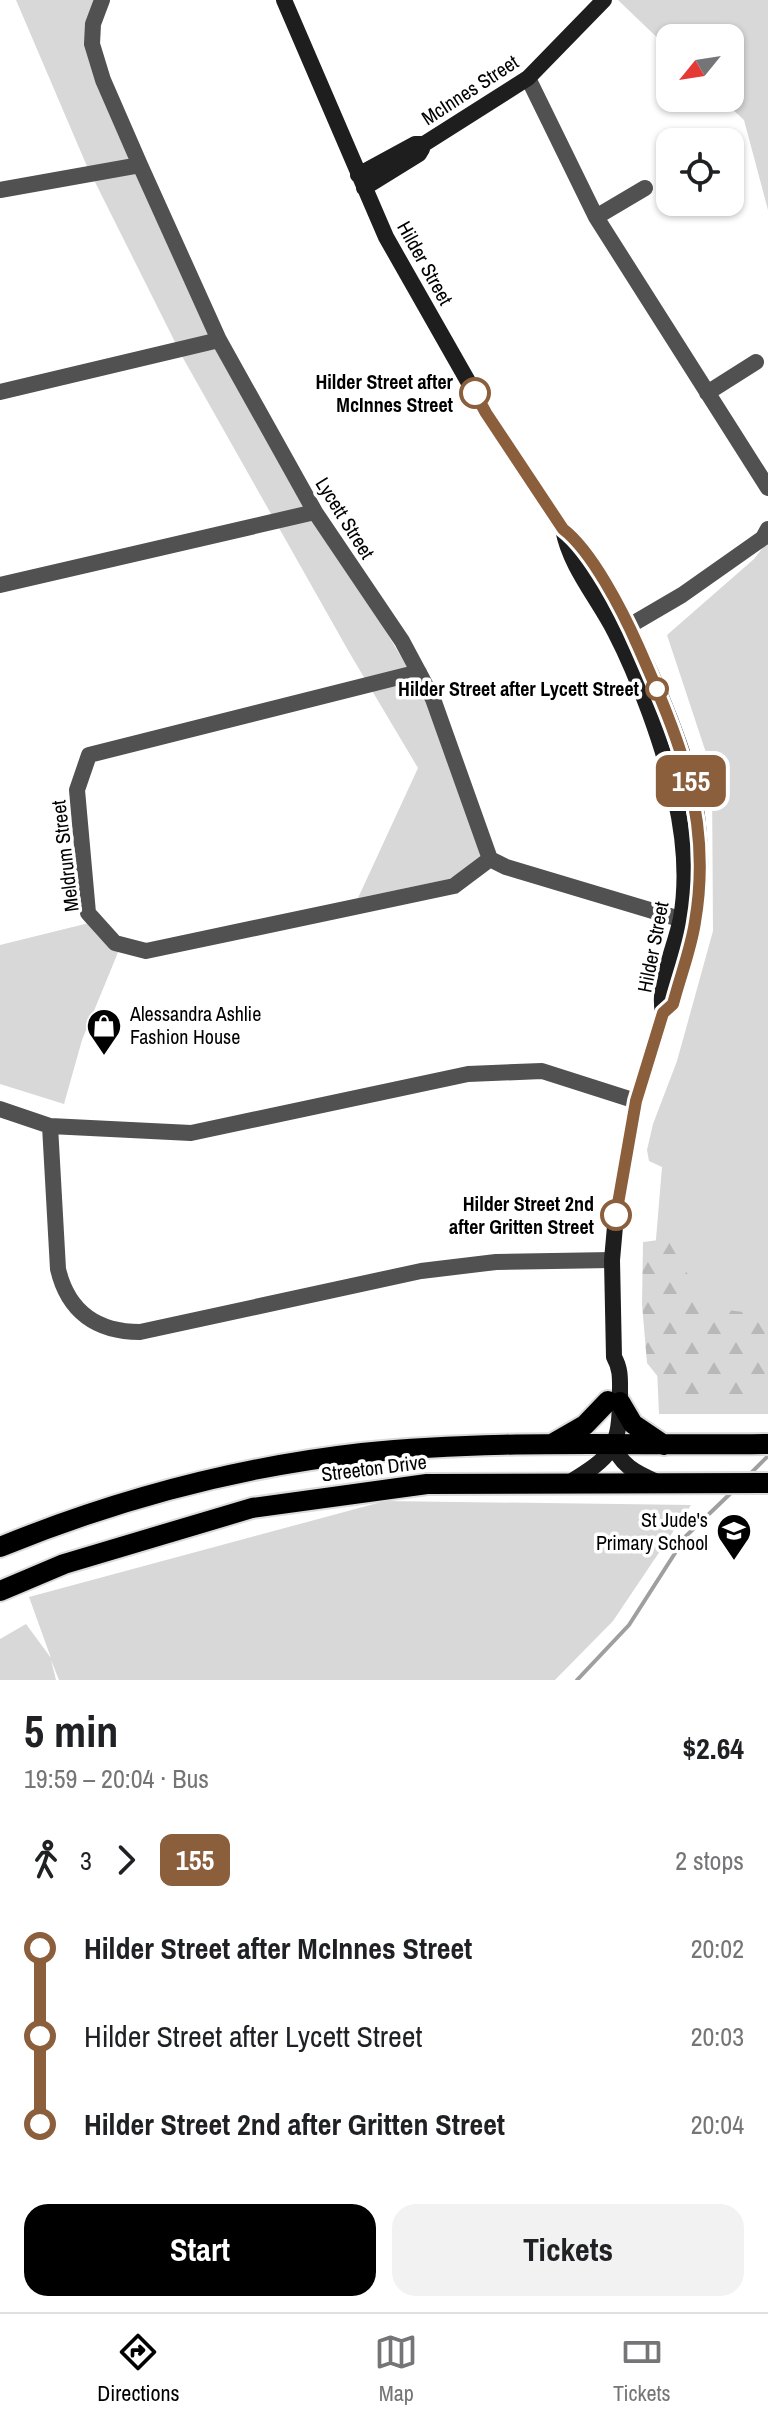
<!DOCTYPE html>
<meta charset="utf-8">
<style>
:root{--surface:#fff;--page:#f2f2f2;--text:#202124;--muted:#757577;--line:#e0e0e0;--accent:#000}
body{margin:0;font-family:"Archivo Narrow",sans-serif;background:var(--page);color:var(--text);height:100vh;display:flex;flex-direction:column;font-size:30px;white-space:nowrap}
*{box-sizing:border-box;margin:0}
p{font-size:26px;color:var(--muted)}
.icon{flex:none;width:44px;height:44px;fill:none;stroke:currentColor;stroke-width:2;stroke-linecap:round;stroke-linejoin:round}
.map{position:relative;height:1680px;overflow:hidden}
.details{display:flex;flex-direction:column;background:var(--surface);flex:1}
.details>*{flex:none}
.badge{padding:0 16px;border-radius:12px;font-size:28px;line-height:52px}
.needle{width:52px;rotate:240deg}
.controls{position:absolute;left:656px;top:24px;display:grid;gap:16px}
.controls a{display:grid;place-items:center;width:88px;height:88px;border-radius:16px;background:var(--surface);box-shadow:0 2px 6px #0004;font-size:40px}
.map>.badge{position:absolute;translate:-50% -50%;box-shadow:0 0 0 4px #fff}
.legs{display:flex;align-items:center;gap:12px;height:88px;padding:0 24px;font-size:26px}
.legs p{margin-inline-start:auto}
.head{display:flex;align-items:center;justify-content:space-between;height:136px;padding:0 24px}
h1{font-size:44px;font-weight:700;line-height:60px}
.primary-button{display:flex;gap:16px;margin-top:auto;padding:16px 24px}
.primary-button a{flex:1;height:92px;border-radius:24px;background:var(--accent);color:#fff;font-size:32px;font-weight:700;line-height:92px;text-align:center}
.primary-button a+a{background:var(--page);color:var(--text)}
ul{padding:0 24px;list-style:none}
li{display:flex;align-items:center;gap:28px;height:88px;font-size:30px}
li i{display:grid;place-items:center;width:12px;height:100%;margin:0 10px;background:currentColor}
li i::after{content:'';width:20px;height:20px;margin:-10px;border:6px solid;border-radius:50%;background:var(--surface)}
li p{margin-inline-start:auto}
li:first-child i{background:linear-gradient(#0000 50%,currentColor 0)}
li:last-child i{background:linear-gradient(currentColor 50%,#0000 0)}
.tabs{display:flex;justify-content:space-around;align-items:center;height:112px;border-top:2px solid var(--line);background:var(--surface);font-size:22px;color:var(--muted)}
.tabs a{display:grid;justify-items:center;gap:4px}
.tabs .active{color:var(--accent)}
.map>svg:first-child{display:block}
.green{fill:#d8d8d8}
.forest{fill:url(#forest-firs)}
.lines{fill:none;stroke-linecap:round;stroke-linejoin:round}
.stream{stroke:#9f9f9f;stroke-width:4}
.primary-casing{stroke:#dbdbdb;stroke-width:24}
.street{stroke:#515151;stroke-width:16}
.secondary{stroke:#1e1e1e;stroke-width:16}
.primary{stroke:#000;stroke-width:20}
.line-1-casing{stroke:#fff;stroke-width:18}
.line-1{stroke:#8b5e3c;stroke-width:12}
.stop-1-dot{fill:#fff;stroke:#8b5e3c;stroke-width:4}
.labels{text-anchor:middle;stroke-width:7;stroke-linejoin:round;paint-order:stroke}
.street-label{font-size:20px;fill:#000;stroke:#fff}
.stop-label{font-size:20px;font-weight:bold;fill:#000;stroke:#fff;text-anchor:end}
.poi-label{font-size:20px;fill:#000;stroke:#fff;text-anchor:start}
</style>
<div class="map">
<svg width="768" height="1680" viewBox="0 0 768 1680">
<defs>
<pattern id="forest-firs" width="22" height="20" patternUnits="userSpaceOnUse" patternTransform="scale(2)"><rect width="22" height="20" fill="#d8d8d8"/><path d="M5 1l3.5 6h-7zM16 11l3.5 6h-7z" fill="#b8b8b8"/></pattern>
</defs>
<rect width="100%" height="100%" fill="#fff"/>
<path class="green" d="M16 0H97L87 34 217 346 423 694 486 860 449 879 358 898 418 768 349 652 183 358 86 164Z
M618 0H768V210L744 120 720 98H730V38H670V50Z
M768 541V1414H659L653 1275 662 1167 649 1161 647 1150 653 1124 677 1061 713 931 712 782 716 783 667 635 754 559Z
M89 923 119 950 82 1040 64 1104 0 1084V945Z
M385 1501 691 1505 613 1621 555 1680H59L51 1660 56 1680H0V1639L26 1624 51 1658 29 1597Z"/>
<path class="forest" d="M667 1239 701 1297 727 1310 768 1315V1392L748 1398H675L647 1363 642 1304 643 1242Z"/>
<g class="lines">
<path class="stream" d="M747 1477 768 1456
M577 1680 629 1625 686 1536 732 1492"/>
<defs>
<path id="primary" d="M620 1402 633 1424 664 1445
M552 1444 585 1425 608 1401
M0 1547C115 1500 239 1467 362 1453 497 1439 633 1446 768 1444
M0 1591 64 1564 252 1508 427 1484 768 1483"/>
</defs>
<use href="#primary" class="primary-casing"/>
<path class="street" d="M102 0 93 24 92 44 103 80 140 165 219 340 315 512 402 641 433 699 490 859 506 867 693 923
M528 78 596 217 768 488
M0 190 140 165
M596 217 645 188
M0 392 219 340
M707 393 756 362
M0 585 315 512
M617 633 682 595 763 538 768 529
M419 672 89 755 77 790 88 913 115 943 146 951 454 886 490 859
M0 1109 50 1126 191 1133 468 1074 542 1071 636 1101
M50 1126 58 1269C68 1312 97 1332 140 1332L421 1271 496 1262 612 1260"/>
<path class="secondary" d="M284 0 386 237 486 413 563 529C583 545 593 565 606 587 640 644 668 707 688 770 696 797 699 827 700 855 702 907 686 955 673 1004L663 1013
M358 175 415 144H424L528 78 604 0
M364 188 419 154 422 149
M563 529C570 567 597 597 615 632 638 676 664 748 675 797 684 837 688 878 681 918 675 949 657 982 663 1013L636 1101 616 1215 612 1260 614 1357C621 1369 620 1380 620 1394 620 1449 613 1456 567 1484
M612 1441C619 1465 636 1473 657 1482"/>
<use href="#primary" class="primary"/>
</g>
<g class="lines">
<defs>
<path id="line-1" d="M475 393 486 413 563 529C592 551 623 612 638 646 679 739 713 817 695 922 691 949 680 977 673 1004L663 1013 636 1101 616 1215"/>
</defs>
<use href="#line-1" class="line-1-casing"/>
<use href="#line-1" class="line-1"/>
</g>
<defs>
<symbol id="shop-pin" viewBox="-11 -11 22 30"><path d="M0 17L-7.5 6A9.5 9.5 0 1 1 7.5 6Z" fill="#000" stroke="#fff"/><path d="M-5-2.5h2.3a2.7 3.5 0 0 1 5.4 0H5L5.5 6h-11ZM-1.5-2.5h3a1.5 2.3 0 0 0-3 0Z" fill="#fff"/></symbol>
<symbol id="school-pin" viewBox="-11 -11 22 30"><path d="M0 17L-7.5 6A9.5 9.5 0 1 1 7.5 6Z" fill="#000" stroke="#fff"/><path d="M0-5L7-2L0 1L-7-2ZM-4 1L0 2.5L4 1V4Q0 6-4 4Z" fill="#fff"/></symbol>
</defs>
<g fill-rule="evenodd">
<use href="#shop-pin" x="84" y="1006" width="40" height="54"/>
<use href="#school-pin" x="714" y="1511" width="40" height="54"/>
</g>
<g class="stop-1-dot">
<circle cx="475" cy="393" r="14"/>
<circle cx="657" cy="689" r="10"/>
<circle cx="616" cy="1215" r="14"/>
</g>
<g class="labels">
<g class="street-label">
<text transform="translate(470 90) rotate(-33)" y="7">McInnes Street</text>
<text transform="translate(425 263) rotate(61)" y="7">Hilder Street</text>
<text transform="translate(345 518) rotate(58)" y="7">Lycett Street</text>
<text transform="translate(65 856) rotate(-97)" y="7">Meldrum Street</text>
<text transform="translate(653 947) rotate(-79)" y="7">Hilder Street</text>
<text transform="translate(374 1468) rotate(-7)" y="7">Streeton Drive</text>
</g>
<g class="stop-label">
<text x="453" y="389">Hilder Street after<tspan x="453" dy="23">McInnes Street</tspan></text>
<text x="639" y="696">Hilder Street after Lycett Street</text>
<text x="594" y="1211">Hilder Street 2nd<tspan x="594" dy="23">after Gritten Street</tspan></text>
</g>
<g class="poi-label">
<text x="130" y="1021">Alessandra Ashlie<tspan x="130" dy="23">Fashion House</tspan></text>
<text x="708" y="1527" text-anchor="end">St Jude's<tspan x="708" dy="23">Primary School</tspan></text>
</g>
</g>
</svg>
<div class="controls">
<a><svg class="needle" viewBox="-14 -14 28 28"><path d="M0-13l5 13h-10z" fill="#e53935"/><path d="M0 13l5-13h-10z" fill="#757577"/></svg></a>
<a><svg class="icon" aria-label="locate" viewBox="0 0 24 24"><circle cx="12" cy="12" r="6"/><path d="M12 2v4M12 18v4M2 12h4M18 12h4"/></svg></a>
</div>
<b class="badge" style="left:691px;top:781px;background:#8b5e3c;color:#fff">155</b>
</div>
<section class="details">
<div class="head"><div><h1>5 min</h1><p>19:59 – 20:04 · Bus</p></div><b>$2.64</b></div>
<div class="legs"><svg class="icon" aria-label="walk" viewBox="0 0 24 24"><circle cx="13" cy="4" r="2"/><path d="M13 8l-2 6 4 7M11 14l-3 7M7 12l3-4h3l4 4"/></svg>3<svg class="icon" aria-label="forward" viewBox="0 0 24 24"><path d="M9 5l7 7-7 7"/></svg><b class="badge" style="background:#8b5e3c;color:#fff">155</b><p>2 stops</p></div>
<ul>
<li><i style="color:#8b5e3c"></i><b>Hilder Street after McInnes Street</b><p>20:02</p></li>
<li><i style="color:#8b5e3c"></i><span>Hilder Street after Lycett Street</span><p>20:03</p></li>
<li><i style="color:#8b5e3c"></i><b>Hilder Street 2nd after Gritten Street</b><p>20:04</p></li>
</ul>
<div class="primary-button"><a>Start</a><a>Tickets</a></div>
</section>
<nav class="tabs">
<a class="active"><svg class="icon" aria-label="directions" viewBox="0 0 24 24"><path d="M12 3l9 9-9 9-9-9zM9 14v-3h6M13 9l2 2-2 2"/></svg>Directions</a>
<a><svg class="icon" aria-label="map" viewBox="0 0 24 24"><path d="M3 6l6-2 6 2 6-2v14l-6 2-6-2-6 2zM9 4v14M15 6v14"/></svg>Map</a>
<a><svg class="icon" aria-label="tickets" viewBox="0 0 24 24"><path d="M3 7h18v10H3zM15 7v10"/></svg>Tickets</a>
</nav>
